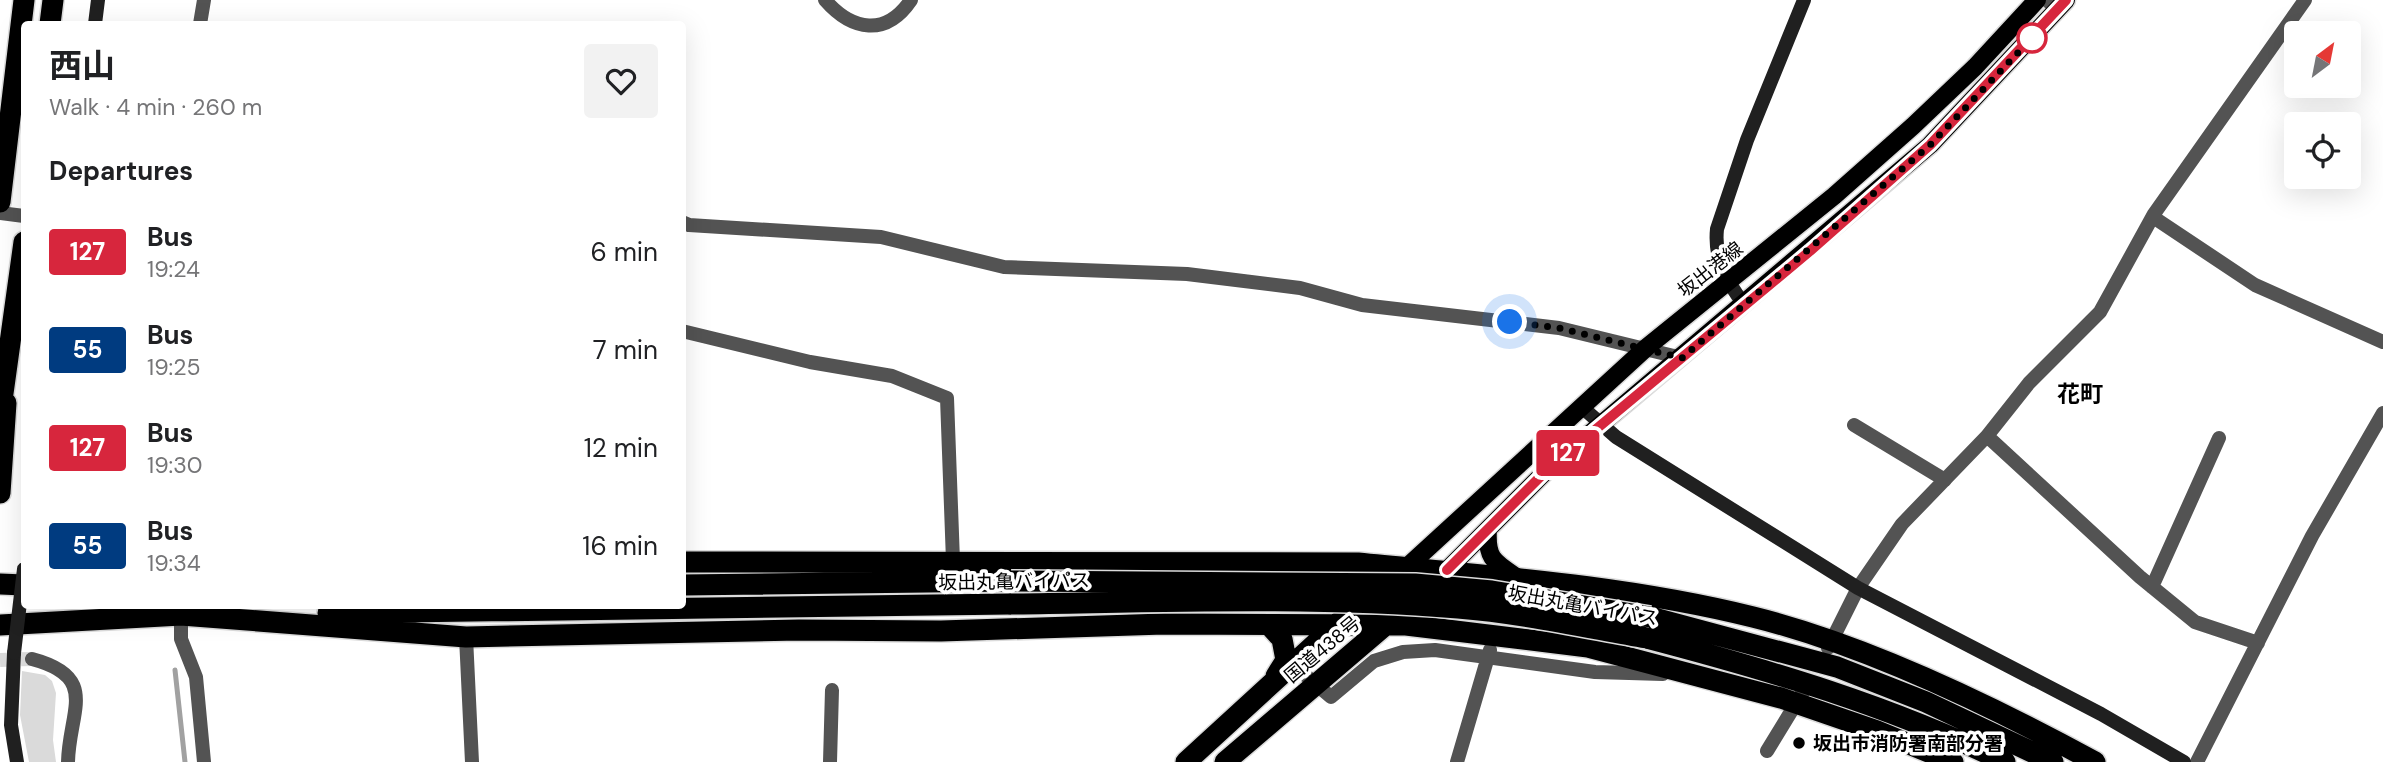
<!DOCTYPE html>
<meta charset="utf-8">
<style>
:root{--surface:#fff;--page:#f2f2f2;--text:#202124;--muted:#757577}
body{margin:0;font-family:"DM Sans","Noto Sans JP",sans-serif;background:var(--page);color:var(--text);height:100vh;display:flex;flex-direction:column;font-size:26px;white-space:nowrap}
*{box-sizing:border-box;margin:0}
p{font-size:23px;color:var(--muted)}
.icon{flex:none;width:38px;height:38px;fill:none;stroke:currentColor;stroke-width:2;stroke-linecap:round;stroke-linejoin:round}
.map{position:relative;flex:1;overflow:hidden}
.side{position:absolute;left:21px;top:21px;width:665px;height:588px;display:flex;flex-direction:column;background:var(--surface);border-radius:7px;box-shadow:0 7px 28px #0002}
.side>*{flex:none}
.badge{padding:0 14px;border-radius:5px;font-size:24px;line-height:46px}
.needle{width:46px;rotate:32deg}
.fabs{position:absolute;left:2284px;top:21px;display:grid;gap:14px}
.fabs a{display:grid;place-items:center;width:77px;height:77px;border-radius:7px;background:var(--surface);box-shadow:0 7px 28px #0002;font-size:35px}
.you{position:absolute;width:35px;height:35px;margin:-18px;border:5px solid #fff;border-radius:50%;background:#1a73e8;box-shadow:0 0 0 10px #1a73e833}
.map>.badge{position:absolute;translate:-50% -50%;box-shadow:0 0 0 4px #fff}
h2{padding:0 28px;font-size:26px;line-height:63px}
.round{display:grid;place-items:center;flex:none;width:74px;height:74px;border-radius:7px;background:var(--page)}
.summary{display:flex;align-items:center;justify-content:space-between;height:119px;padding:0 28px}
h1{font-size:33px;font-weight:700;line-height:52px}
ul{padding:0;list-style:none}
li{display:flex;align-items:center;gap:21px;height:98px;padding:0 28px}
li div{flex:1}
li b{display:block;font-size:26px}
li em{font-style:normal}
li .badge{min-width:77px;font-weight:700;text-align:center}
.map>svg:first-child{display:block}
.green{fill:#dadada}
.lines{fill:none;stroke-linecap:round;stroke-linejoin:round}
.stream{stroke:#a1a1a1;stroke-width:5}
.street-tunnel{stroke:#d9d9d9;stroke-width:14;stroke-dasharray:14 7;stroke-linecap:butt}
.primary-casing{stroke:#dbdbdb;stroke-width:21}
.highway-casing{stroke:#dbdbdb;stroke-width:24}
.street{stroke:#535353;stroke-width:14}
.secondary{stroke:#202020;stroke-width:14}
.primary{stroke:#000;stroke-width:18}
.highway{stroke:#000;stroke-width:21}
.highway-bridge-casing{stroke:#dbdbdb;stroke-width:24;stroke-linecap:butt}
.secondary-bridge{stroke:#202020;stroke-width:14}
.highway-bridge{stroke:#000;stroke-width:21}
.line-casing{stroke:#fff;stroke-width:16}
.line{stroke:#d7263d;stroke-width:10}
.walk{stroke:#000;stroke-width:7;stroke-dasharray:0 12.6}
.stop-dot{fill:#fff;stroke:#d7263d;stroke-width:3.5}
.poi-dot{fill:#000;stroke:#fff;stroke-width:2.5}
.labels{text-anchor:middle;stroke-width:7;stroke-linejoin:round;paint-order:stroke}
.street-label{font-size:19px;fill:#000;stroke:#fff}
.poi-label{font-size:19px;font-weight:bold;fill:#000;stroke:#fff;text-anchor:start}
.quarter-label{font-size:23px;font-weight:bold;fill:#000;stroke:#fff}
</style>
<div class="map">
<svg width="2383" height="762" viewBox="0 0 2383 762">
<rect width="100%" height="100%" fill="#fff"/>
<path class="green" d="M22 671 45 675 52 681 56 693 53 740 56 762H29L20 715Z"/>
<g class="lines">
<path class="stream" d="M175 670 185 762"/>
<path class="street-tunnel" d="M0 660 32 659"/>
<defs>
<path id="primary" d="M1488 529C1486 559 1494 562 1518 578
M1406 568 1647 347 1834 196 1913 126 1975 67 2037 0
M1447 570 1547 470 1930 145 2066 0"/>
<path id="highway" d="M50 24 53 0
M0 202 24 0
M0 415 24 242
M0 493 6 403
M682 562 1358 563C1489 576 1624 585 1753 617 1866 645 1992 706 2095 762
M0 584 24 585
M682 585 1011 581
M328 613 1011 604
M1650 617 1837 667 1926 702 2053 762
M0 625 181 615 466 637 799 630 941 631 1164 624 1406 625 1588 647 1781 698 1877 731 1953 762
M1270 626 1282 639 1286 660 1276 676
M1647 638C1769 670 1891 706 2005 762
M1186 762 1339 622
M1225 762 1389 622"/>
</defs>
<use href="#primary" class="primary-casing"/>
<use href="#highway" class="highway-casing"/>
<path class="street" d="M825 0C852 31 886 37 911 0
M2047 0 2057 10
M200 24 204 0
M0 213 24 216
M2153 217 2255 285 2383 342
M682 222 689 225 881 237 1004 267 1187 274 1300 288 1362 305 1559 328 1682 358
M682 331 810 362 892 376 947 398 953 561
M1854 425 1945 480
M1987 436 2140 577 2195 622 2258 643
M2152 587 2219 438
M181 615V639L196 677 204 762
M466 637 472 762
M1828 648 1858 588 1902 524 1987 436 2029 383 2100 312 2154 214 2305 0
M32 659C100 677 69 711 68 762
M1292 664 1331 697 1374 661 1403 652 1435 650 1595 672 1663 674
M1767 751 1803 692
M830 762 832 690
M1457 762 1490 650
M2197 762 2312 536 2383 413"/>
<path class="secondary" d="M95 24 98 0
M1744 304C1726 281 1714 259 1717 229L1747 140 1804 0
M1583 408 1616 437 1858 588 2101 714 2184 762
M14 653 11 725 17 762"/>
<use href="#primary" class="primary"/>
<use href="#highway" class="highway"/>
<defs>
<path id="highway-bridge" d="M1011 581 1415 584 1492 591 1650 617
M1011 604C1160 602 1309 596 1458 608 1521 613 1584 627 1647 638"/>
</defs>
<use href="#highway-bridge" class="highway-bridge-casing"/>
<path class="secondary-bridge" d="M14 653 24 569"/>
<use href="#highway-bridge" class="highway-bridge"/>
</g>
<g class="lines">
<defs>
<path id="line" d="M1447 570 1547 470 1810 251 1930 145 2066 0"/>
</defs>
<use href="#line" class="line-casing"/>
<use href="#line" class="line"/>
<path class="walk" d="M1510 322 1559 328 1682 358 1930 145 2032 38"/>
</g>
<circle class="stop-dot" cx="2032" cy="38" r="14"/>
<circle class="poi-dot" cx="1799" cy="743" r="7"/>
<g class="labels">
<g class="street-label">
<text transform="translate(1710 269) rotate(-38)" y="7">坂出港線</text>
<text transform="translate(1014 581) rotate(-1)" y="7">坂出丸亀バイパス</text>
<text transform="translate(1583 605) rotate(10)" y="7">坂出丸亀バイパス</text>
<text transform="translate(1322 649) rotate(-40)" y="7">国道438号</text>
</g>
<g class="poi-label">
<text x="1813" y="750">坂出市消防署南部分署</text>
</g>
<g class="quarter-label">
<text x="2080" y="402">花町</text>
</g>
</g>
</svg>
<div class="fabs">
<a><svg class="needle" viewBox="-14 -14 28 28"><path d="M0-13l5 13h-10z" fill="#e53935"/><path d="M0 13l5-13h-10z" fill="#757577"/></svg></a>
<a><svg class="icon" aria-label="locate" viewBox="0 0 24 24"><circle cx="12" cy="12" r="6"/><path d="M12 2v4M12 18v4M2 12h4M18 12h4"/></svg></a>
</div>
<div class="you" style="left:1510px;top:322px"></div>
<b class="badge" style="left:1568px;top:453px;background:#d7263d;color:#fff">127</b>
<section class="side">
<div class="summary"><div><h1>西山</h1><p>Walk · 4 min · 260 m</p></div><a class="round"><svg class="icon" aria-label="heart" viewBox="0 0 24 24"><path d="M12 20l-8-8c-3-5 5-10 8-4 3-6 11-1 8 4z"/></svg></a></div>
<h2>Departures</h2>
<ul>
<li><span class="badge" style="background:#d7263d;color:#fff">127</span><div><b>Bus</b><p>19:24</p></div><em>6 min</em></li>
<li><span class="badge" style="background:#003b80;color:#fff">55</span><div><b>Bus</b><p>19:25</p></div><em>7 min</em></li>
<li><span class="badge" style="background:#d7263d;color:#fff">127</span><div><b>Bus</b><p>19:30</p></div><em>12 min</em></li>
<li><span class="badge" style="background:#003b80;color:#fff">55</span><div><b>Bus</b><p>19:34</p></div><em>16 min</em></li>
</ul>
</section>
</div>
